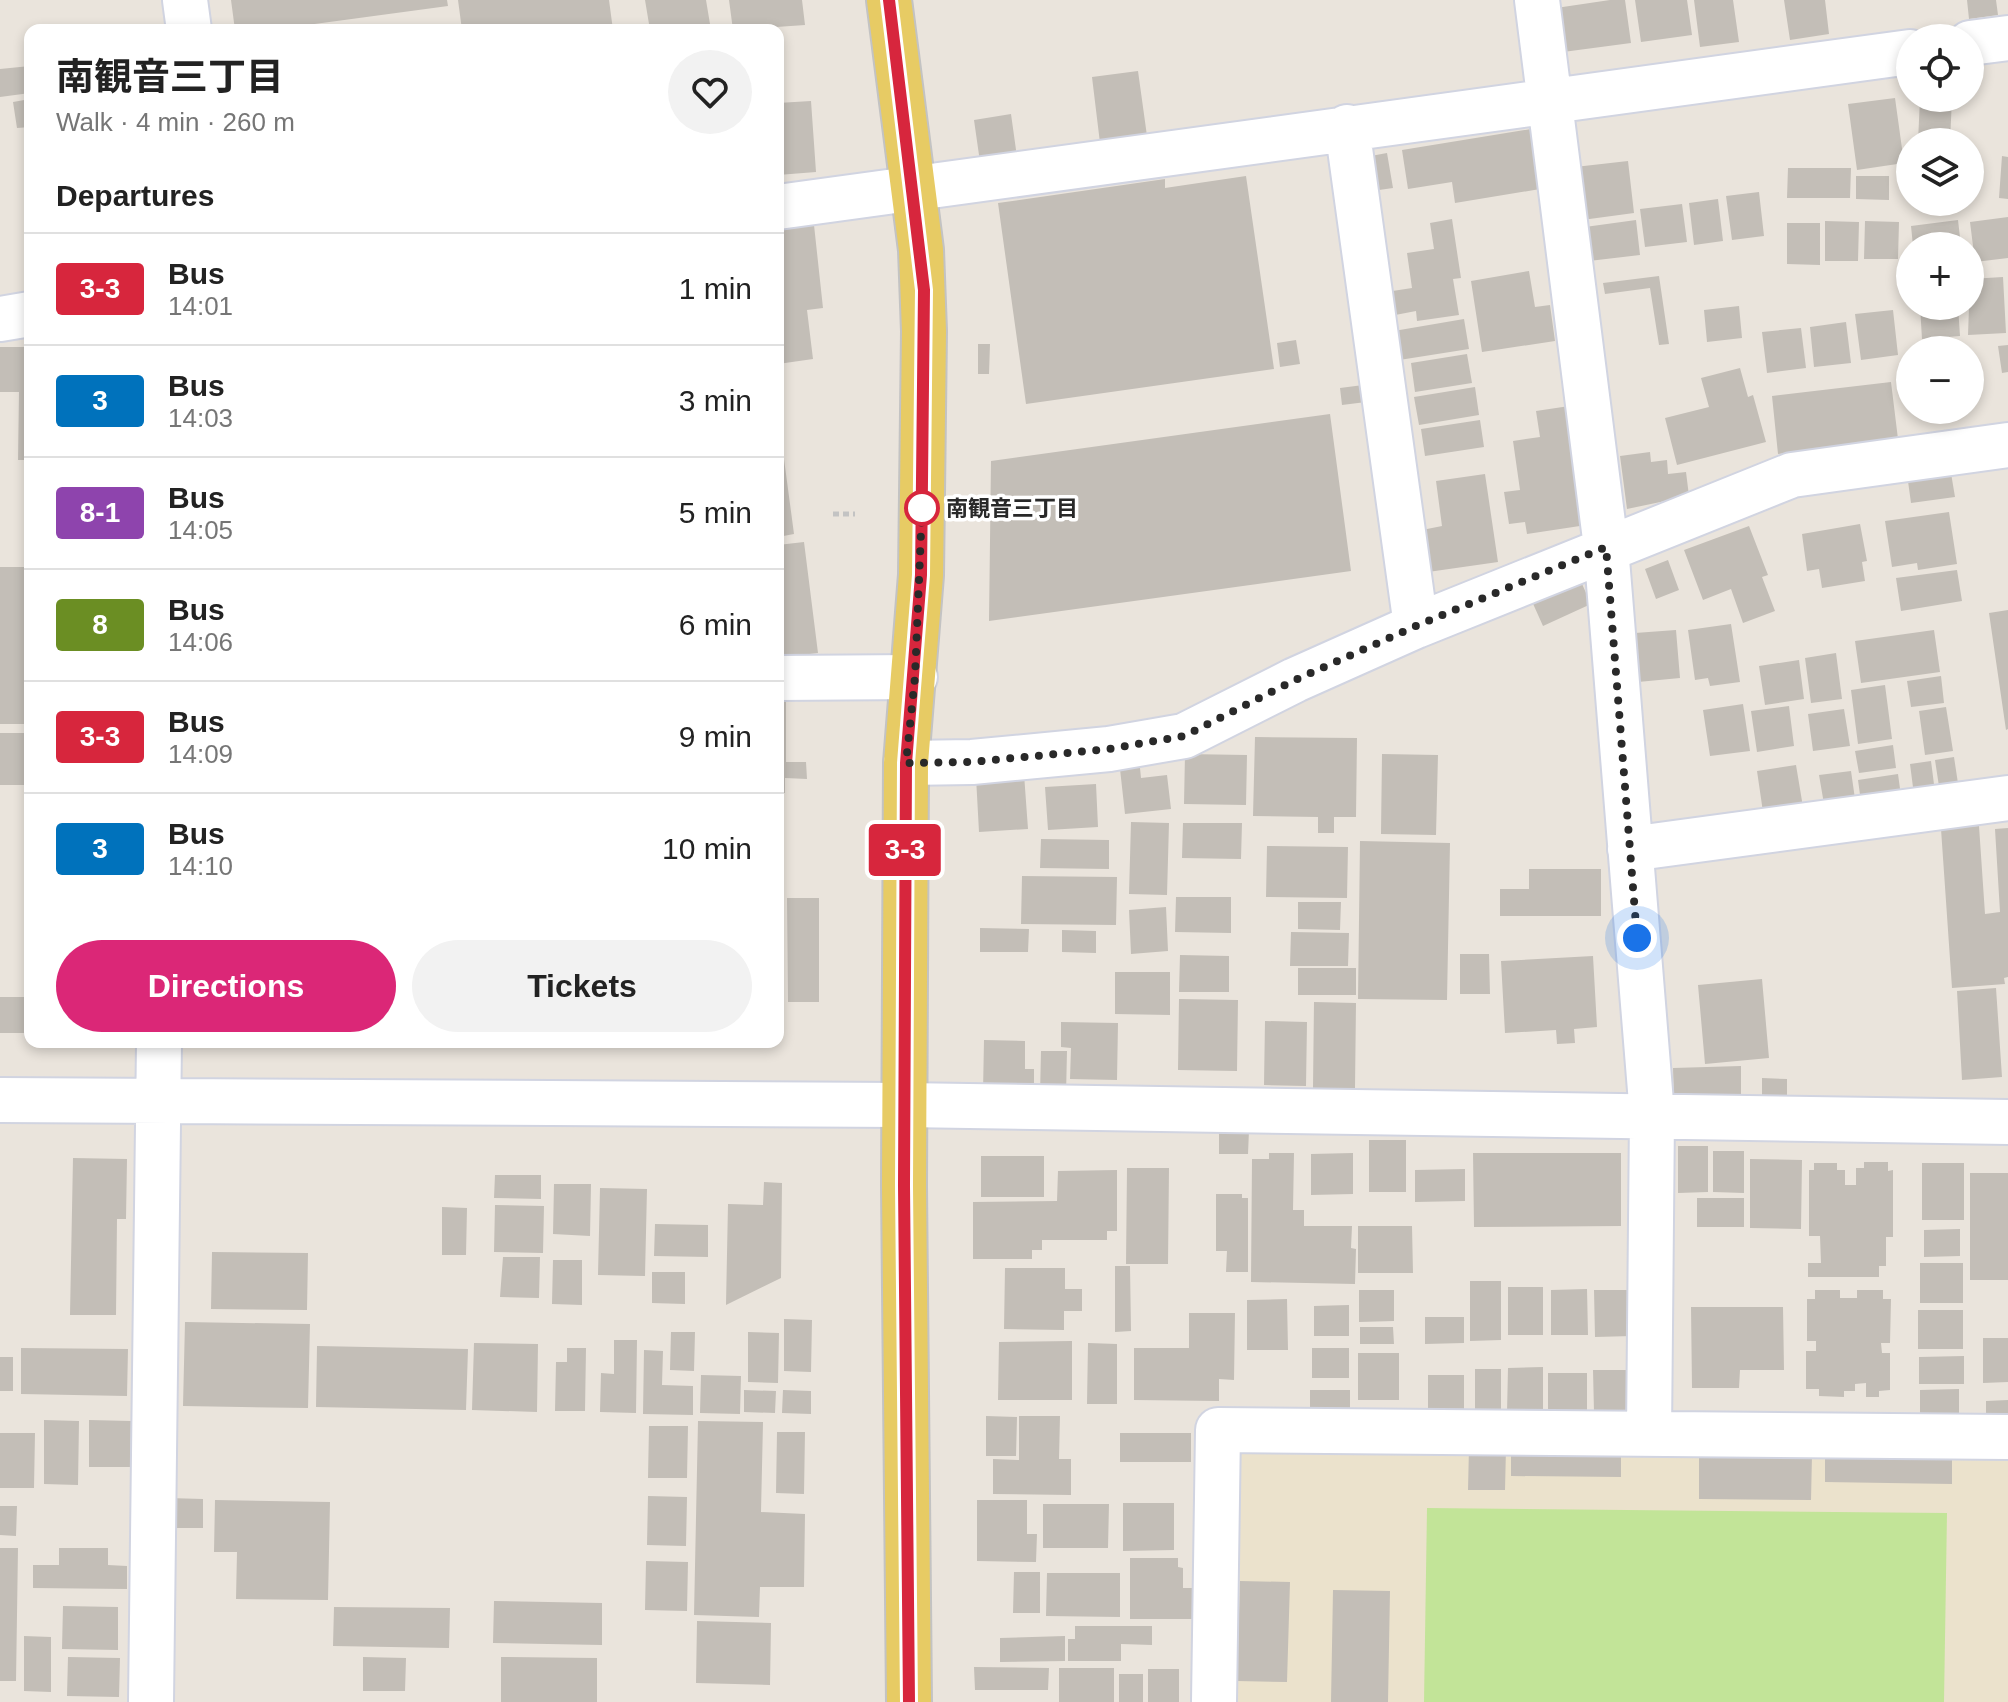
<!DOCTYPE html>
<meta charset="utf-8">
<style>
:root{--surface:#fff;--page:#f2f2f2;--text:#222;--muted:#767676;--line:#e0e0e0;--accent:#db2777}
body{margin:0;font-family:Arial,"Noto Sans JP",sans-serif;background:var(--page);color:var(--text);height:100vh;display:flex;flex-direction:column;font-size:30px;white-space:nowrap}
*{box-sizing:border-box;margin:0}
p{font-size:26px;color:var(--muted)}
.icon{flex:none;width:44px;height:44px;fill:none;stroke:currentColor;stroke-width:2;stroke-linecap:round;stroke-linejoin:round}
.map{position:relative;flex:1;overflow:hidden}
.sheet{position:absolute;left:24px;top:24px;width:760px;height:1024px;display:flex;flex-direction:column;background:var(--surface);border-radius:16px;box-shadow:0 4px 12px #0003}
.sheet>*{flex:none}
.badge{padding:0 16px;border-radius:6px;font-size:28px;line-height:52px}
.tools{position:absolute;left:1896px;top:24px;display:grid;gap:16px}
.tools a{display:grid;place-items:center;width:88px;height:88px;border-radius:50%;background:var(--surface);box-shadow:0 4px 12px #0003;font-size:40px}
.you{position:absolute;width:40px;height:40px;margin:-20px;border:6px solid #fff;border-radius:50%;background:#1a73e8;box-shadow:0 0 0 12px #1a73e833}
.map>.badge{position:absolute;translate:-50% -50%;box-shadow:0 0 0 4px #fff}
h2{padding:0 32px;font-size:30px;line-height:72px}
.round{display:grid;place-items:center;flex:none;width:84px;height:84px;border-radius:42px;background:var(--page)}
.head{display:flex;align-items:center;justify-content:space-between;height:136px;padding:0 32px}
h1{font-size:38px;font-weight:700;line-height:60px}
.button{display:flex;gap:16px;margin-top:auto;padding:16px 32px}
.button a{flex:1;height:92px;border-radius:48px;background:var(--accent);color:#fff;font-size:32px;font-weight:700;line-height:92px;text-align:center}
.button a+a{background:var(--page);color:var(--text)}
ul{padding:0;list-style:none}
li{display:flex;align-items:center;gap:24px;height:112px;padding:0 32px;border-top:2px solid var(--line)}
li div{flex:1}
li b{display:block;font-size:30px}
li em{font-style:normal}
li .badge{min-width:88px;font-weight:700;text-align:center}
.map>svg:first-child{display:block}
.education{fill:#ebe2cc}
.pitch{fill:#c2e498}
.building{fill:#c3beb7}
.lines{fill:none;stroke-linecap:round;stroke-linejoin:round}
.minor-casing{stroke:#d1d4e1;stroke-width:48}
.major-casing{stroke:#c3c3c3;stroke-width:48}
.path{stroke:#c3c3c3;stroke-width:5;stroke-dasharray:6 4;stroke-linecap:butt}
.minor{stroke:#fff;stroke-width:44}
.major{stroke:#e7cb64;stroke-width:44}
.line-casing{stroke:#fff;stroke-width:18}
.line{stroke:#d7263d;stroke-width:12}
.walk{stroke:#292929;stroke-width:8;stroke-dasharray:0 14.4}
.stop-dot{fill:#fff;stroke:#d7263d;stroke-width:4}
.labels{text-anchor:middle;stroke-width:7;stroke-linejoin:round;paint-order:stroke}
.stop-label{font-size:22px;font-weight:bold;fill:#292929;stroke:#fff;text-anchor:start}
</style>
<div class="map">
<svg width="2008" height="1702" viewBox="0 0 2008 1702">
<rect width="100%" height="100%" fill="#eae4dc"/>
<path class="education" d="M1255 1439 2008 1445V1702H1229L1232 1454Z"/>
<path class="pitch" d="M1427 1508 1947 1513 1944 1702H1424Z"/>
<path class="building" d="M231 0H447L448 6 270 30H235Z
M458 0H609L613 30H462Z
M645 0H706L711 30H650Z
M729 0H802L805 25 733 30Z
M1610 0H1625L1631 43 1563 52 1556 8Z
M1635 0H1687L1692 35 1641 42Z
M1694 0H1733L1739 42 1700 47Z
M1784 0H1825L1829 34 1790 40Z
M1967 0H1996L1998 15 1969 19Z
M30 66V93L0 97V69Z
M1138 71 1147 136 1100 143 1092 77Z
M1895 98 1904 163 1857 170 1848 104Z
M1920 98H1952L1950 142H1918Z
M30 99V127L17 128 13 102Z
M811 101 816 172 778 175V103Z
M1011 114 1017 157 980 162 974 120Z
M1531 129 1540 189 1455 203 1452 182 1408 189 1402 150Z
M1387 153 1393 188 1365 192 1360 158Z
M2002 156 2008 157V199L1999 198Z
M1628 161 1634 213 1582 220 1575 167Z
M1788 168H1851L1850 198H1787Z
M1246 176 1274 369 1026 404 998 203 1165 179V188Z
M1856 176H1889V200L1856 199Z
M1759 192 1764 236 1732 240 1726 196Z
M1718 199 1723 241 1694 245 1689 203Z
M1916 202H1948L1947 208 1916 207Z
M1682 204 1687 242 1645 247 1640 209Z
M2008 217V258L1975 262 1970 222Z
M1452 219 1461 278 1453 279 1459 315 1417 321 1416 311 1390 316 1386 292 1412 288 1407 253 1434 249 1430 223Z
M1636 220 1640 255 1589 261 1585 227Z
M1958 220 1961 246H1913L1911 226Z
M1825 221 1859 222 1858 261H1825Z
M1865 221 1899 222 1898 259H1864Z
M1787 223H1820V265L1787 264Z
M814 225 823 308 807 310 813 359 778 364V230Z
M1529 271 1535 307 1550 305 1555 341 1482 352 1471 281Z
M1659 276 1669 344 1659 345 1650 288 1605 294 1603 283Z
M2003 277 2006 333 1968 335 1970 279Z
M1739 306 1742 338 1707 342 1704 310Z
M1920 306H1958L1960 336 1922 339Z
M1893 310 1898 355 1861 360 1855 314Z
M1464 319 1469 349 1393 361 1388 332Z
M1846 322 1851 363 1814 367 1810 327Z
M1801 328 1806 368 1767 373 1762 332Z
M1296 340 1300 364 1280 367 1277 343Z
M978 344H990L989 374H978Z
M2008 345V372L2002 373 1998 346Z
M0 347H30V460H18L19 392H0Z
M1467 354 1472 383 1415 392 1411 363Z
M1740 368 1748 397 1753 395 1766 442 1677 465 1665 418 1709 407 1701 378Z
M1891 382 1898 439 1778 454 1772 396Z
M1371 384 1374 401 1342 405 1340 388Z
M1475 387 1479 415 1419 425 1414 397Z
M1576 405 1593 524 1527 534 1525 522 1509 524 1504 492 1520 490 1513 441 1540 437 1536 411Z
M1330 414 1351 571 989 621 991 461Z
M1480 420 1484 447 1425 456 1421 429Z
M780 429 794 534 778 537V430Z
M1650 452 1651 462 1667 460 1668 474 1686 472 1689 496 1627 509 1620 456Z
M1950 467 1955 497 1911 503 1907 474Z
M1485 474 1498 562 1428 572 1422 530 1442 526 1436 481Z
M1949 512 1957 564 1918 570 1917 563 1892 567 1885 521Z
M1860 524 1867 561 1862 562 1865 581 1822 588 1819 569 1807 571 1802 534Z
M1749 526 1768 575 1762 577 1775 611 1743 623 1731 589 1703 600 1684 550Z
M804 542 818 653 778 658V545Z
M1668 560 1679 590 1656 599 1645 569Z
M0 567H26L24 724H0Z
M1957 570 1962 601 1901 611 1896 578Z
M1578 575 1591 604 1543 626 1530 597Z
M2008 610V729L2006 730 1989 613Z
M1731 624 1740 682 1710 686 1708 678 1695 680 1688 630Z
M1676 630 1680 678 1638 682 1635 633Z
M1934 630 1940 672 1861 683 1855 641Z
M1836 653 1842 699 1811 703 1805 658Z
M1799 660 1804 699 1765 705 1759 666Z
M1941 676 1944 703 1911 707 1907 681Z
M1885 685 1892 739 1858 744 1851 690Z
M778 697H786V762H806L807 779 785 778V793H778Z
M1743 704 1750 751 1710 756 1703 710Z
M1789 706 1794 746 1757 752 1751 711Z
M1946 707 1953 751 1925 755 1919 711Z
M1844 709 1850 746 1813 751 1808 714Z
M0 733H30V785H0Z
M1255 737 1357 738 1356 817H1334V833H1318V817L1253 816Z
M1893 745 1896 768 1859 773 1855 751Z
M1185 754 1247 755 1246 805 1184 804Z
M1382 754 1438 755 1436 835 1381 834Z
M1954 757 1959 790 1940 793 1935 760Z
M1139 758 1141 778 1167 775 1171 809 1125 814 1119 760Z
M1931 761 1935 792 1914 795 1910 764Z
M1796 765 1803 807 1763 812 1757 771Z
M1851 771 1855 799 1824 804 1819 775Z
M1024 774 1028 829 979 832 976 777Z
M1898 774 1901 796 1861 802 1858 780Z
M1096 784 1098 827 1048 830 1045 787Z
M1131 822 1169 823 1167 895 1129 894Z
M1183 823H1242L1241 859 1182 858Z
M1979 826 1985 914 2000 912 1995 829 2008 828V977L2004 978 2005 984 1952 988 1941 829Z
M1041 839 1109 840V869L1040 868Z
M1360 841 1450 843 1447 1000 1358 999Z
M1267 846 1348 847 1347 898 1266 897Z
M1529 869H1601V916H1500V889H1529Z
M1022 876 1117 877 1116 925 1021 924Z
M1176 897H1231V933L1175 932Z
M787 898H819V1002H788Z
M1298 902H1341L1340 930 1298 929Z
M1166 907 1168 951 1131 954 1129 910Z
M980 928 1029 929 1028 952H980Z
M1062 930 1096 931V953L1062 952Z
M1291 932 1349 933 1348 966H1290Z
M1460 954H1489L1490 994H1460Z
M1180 955 1229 956V992H1179Z
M1593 956 1597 1027 1574 1029 1575 1043 1557 1044 1556 1030 1505 1033 1501 961Z
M1298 968H1356V995H1298Z
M1115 972H1170V1015L1115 1014Z
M1762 979 1769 1058 1705 1064 1698 985Z
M1996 988 2002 1077 1962 1080 1957 991Z
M0 997H28L27 1033H0Z
M1179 999 1238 1000 1237 1071 1178 1070Z
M1314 1002 1356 1003 1355 1088H1313Z
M1265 1021 1307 1022 1306 1086 1264 1085Z
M1061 1022 1118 1023 1117 1080 1070 1079 1071 1048 1061 1047Z
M984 1040 1025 1041V1069H1034V1093L983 1092Z
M271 1042H328V1048H271Z
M1041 1051H1067L1066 1095H1040Z
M1741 1066V1098L1674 1099 1673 1068Z
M1762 1078 1787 1079V1102H1762Z
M1219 1130H1249L1248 1154H1219Z
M1369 1140H1406V1192H1369Z
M1678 1146H1708V1192L1678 1193Z
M1713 1151H1744V1193L1713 1192Z
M1269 1153H1294L1293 1210H1304V1226H1352L1351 1248 1356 1249 1355 1284 1251 1282 1252 1159H1269Z
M1353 1153V1194L1311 1195V1154Z
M1473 1153H1621V1226L1474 1227Z
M981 1156H1044V1197H981Z
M73 1158 127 1159 126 1219H117L116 1315H70Z
M1750 1159 1802 1160 1801 1229 1750 1228Z
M1864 1162H1888V1171L1893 1170V1237H1886V1266H1879V1277H1808V1263H1821L1820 1236H1809V1170H1814V1163H1837V1170H1845V1185H1856V1168H1864Z
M1922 1163H1964V1220H1922Z
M1127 1168H1169L1168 1264H1126Z
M1465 1169V1201L1415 1202V1170Z
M1117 1170V1231H1107V1240H1042V1250H1032V1259H973V1202L1057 1201 1058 1171Z
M1970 1173H2008V1280H1970Z
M495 1175H541V1199L494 1198Z
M764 1182 782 1183 781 1278 726 1305 728 1204 763 1205Z
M554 1184H591L590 1236 553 1234Z
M600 1188 647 1189 645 1276 598 1275Z
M1216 1194H1242V1198H1248V1272H1226L1227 1251H1216Z
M1697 1198H1744V1227H1697Z
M495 1205 544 1206 543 1253 494 1252Z
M442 1207 467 1208 466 1255H442Z
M655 1224 708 1225V1257L654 1256Z
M1358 1226H1412L1413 1273H1358Z
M1960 1229V1256L1924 1257V1230Z
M212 1252 308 1253 307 1310 211 1309Z
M503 1257H540L539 1298 500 1297Z
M553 1260H582V1305L552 1304Z
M1920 1263H1963V1303H1920Z
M1115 1266H1130L1131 1331 1115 1332Z
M1005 1268H1065V1289H1082V1311H1064V1330L1004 1329Z
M652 1272H685V1304L652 1303Z
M1470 1281H1501V1340L1470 1341Z
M1508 1287H1543V1335H1508Z
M1587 1289 1588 1335H1551V1290Z
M1359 1290H1394V1321L1359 1322Z
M1594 1290H1632V1336L1595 1337Z
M1815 1290H1840V1298H1857V1290H1883V1299H1891L1890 1343H1881L1882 1353H1890V1390L1879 1391V1397H1866V1383L1855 1384V1391H1844V1397L1819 1396V1389H1806V1351H1816V1341H1807V1299H1815Z
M1287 1299 1288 1350H1247V1300Z
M1349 1305V1336H1314V1306Z
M1691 1307H1783L1784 1370H1740L1739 1388H1692Z
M1918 1310H1963V1349H1918Z
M1189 1313H1235L1234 1380 1219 1379V1401L1134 1400V1348H1189Z
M1425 1317H1464V1343L1425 1344Z
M784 1319 812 1320 811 1372 784 1371Z
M185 1322 310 1324 308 1408 183 1406Z
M1360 1327H1393L1394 1344H1360Z
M671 1332H695L694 1371 670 1370Z
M748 1332 779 1333 778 1383 748 1382Z
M1983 1338H2008V1382L1983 1383Z
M614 1340H637L636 1413 600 1412 601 1373 614 1374Z
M1072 1341V1400H998L999 1342Z
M474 1343 538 1344 537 1412 472 1410Z
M1088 1343 1117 1344V1404H1087Z
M317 1346 468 1349 466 1410 316 1407Z
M21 1348 128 1349 127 1396 21 1394Z
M567 1348H586L585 1411H555L556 1362H567Z
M1312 1348H1349V1378H1312Z
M644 1350 663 1351 662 1385 693 1386V1415L643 1414Z
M1358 1353H1399V1400H1358Z
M1964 1356V1384H1919V1357Z
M0 1357H13V1391H0Z
M1543 1367V1413H1507L1508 1368Z
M1475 1369H1501V1411H1475Z
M1593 1370H1631V1412H1594Z
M1548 1373H1587V1413H1548Z
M701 1375 741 1376 740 1414 700 1413Z
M1428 1375H1464V1416H1428Z
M1959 1389V1425H1920V1390Z
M744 1390 776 1391 775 1413 744 1412Z
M783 1390 811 1391V1414L782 1413Z
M1310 1390H1350V1417H1310Z
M2008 1400V1429H1986V1401Z
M986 1416 1017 1417 1016 1456H986Z
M1019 1416H1060L1059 1459H1071V1495L993 1494V1459L1019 1460Z
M44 1420 79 1421 78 1485 44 1484Z
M89 1420 131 1421 130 1467H89Z
M698 1421 763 1422 761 1512 805 1514 804 1587H760L759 1617 694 1615Z
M649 1426H688L687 1478H648Z
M777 1432H805L804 1494 776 1493Z
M0 1433H35L34 1488H0Z
M1120 1433H1191V1462H1120Z
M1511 1446 1621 1448V1477L1511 1476Z
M1469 1447 1506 1448 1505 1490H1468Z
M1825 1448 1952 1451V1484L1825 1482Z
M1699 1453 1812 1455 1811 1500 1699 1499Z
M648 1496 687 1497 686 1546 647 1545Z
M168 1498 203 1499V1528H168Z
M215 1500 330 1502 328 1600 236 1599 237 1552H214Z
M977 1500H1027V1534H1037L1036 1562 977 1561Z
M1123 1503H1174V1550L1123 1551Z
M1043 1504H1109L1108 1548H1043Z
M0 1506H17L16 1536 0 1535Z
M0 1548H18L16 1681H0Z
M59 1548H108V1565L127 1566V1589L33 1588V1565H59Z
M1130 1558H1178V1567L1183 1568V1588H1205L1196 1619H1130Z
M646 1561 688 1562 687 1611 645 1610Z
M1014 1572H1040V1613H1013Z
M1047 1573H1120V1617L1046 1616Z
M1240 1581 1290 1582 1287 1682 1237 1681Z
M1333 1590 1390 1591 1388 1702H1331Z
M494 1601 602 1603V1645L493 1643Z
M63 1606 118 1607V1650L62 1649Z
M334 1607 450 1608 449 1648 333 1646Z
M697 1621 771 1623 770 1685 696 1683Z
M1075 1626H1152V1645L1121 1644V1661H1068V1639H1075Z
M24 1636 51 1637V1692L24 1691Z
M1065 1636V1661L1000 1662V1638Z
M68 1657 120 1658 119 1697 67 1696Z
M363 1657 406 1658 405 1691H363Z
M501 1657 597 1658V1702H501Z
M974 1667 1049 1668 1048 1690H975Z
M1059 1668H1114V1702H1059Z
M1148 1669H1179V1702H1148Z
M1119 1674H1143V1702H1119Z"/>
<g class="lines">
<defs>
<path id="minor" d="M185 0 189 30
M1537 0 1606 547 1652 1115 1649 1434
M1970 43 2008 38
M1347 127 1416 626
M778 207 1910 52
M0 319 30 314
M778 678 915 677
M906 763 972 762 1109 749 1184 736 1295 680 1416 626 1792 475 2008 445
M1630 849 2008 798
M0 1100 904 1105 2008 1122
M151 1702 159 1042
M1214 1702 1218 1430 2008 1437"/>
<path id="major" d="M889 0 921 250 924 331 921 575 906 763 904 1186 909 1702"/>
</defs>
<use href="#minor" class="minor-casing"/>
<use href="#major" class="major-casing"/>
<path class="path" d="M833 514H855"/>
<use href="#minor" class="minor"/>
<use href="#major" class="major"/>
</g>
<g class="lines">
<defs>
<path id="line" d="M889 0 924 290 921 575 906 763 904 1186 909 1702"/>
</defs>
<use href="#line" class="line-casing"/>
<use href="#line" class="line"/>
<path class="walk" d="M922 508 915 677 906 763 972 762 1109 749 1184 736 1295 680 1416 626 1606 547 1637 938"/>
</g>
<circle class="stop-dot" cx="922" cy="508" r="16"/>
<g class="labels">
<g class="stop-label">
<text x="946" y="516">南観音三丁目</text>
</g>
</g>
</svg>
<div class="tools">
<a><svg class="icon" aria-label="locate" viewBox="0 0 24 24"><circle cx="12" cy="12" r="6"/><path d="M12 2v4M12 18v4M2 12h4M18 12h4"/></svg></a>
<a><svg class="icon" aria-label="layers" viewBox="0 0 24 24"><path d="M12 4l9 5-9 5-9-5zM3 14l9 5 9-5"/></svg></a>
<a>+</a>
<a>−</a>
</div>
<div class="you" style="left:1637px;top:938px"></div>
<b class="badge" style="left:905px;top:850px;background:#d7263d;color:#fff">3-3</b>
<section class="sheet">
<div class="head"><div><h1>南観音三丁目</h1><p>Walk · 4 min · 260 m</p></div><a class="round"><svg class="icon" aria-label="heart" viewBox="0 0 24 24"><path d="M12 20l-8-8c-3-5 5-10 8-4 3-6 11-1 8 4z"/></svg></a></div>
<h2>Departures</h2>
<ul>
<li><span class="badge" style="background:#d7263d;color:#fff">3-3</span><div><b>Bus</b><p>14:01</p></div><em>1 min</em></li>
<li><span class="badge" style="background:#0072bc;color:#fff">3</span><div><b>Bus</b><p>14:03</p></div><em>3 min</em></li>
<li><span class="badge" style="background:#8e44ad;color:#fff">8-1</span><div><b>Bus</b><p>14:05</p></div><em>5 min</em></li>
<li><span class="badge" style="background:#6b8e23;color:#fff">8</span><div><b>Bus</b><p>14:06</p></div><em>6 min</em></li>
<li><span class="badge" style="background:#d7263d;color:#fff">3-3</span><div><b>Bus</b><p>14:09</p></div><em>9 min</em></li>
<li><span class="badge" style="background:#0072bc;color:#fff">3</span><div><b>Bus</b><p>14:10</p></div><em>10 min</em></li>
</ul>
<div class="button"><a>Directions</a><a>Tickets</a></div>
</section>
</div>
